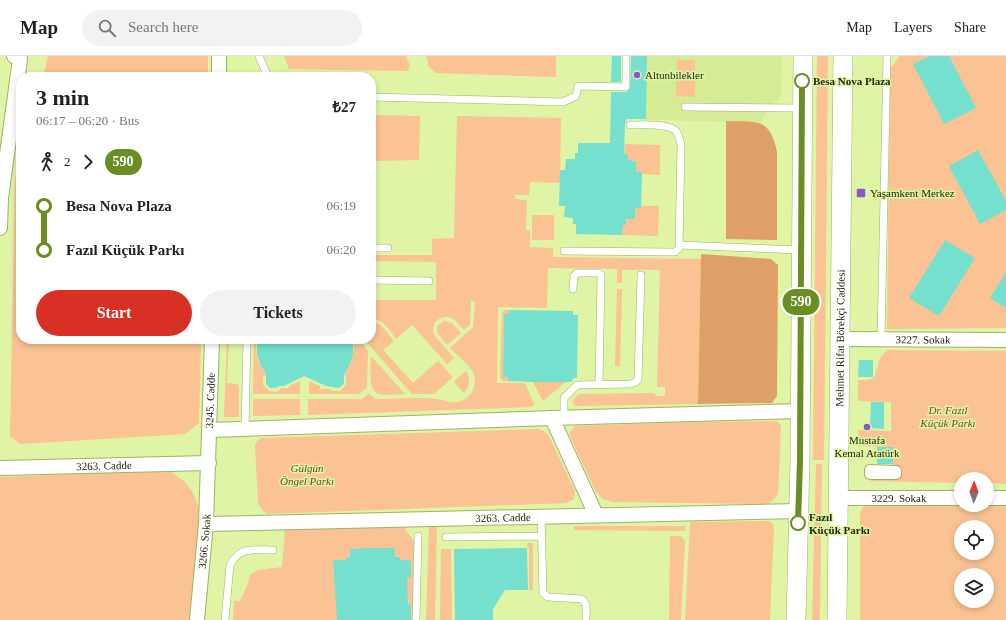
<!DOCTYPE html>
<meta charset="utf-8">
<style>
:root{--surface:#fff;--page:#f2f2f2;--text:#222;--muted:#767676;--line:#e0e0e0;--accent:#d93025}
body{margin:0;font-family:"Times New Roman",serif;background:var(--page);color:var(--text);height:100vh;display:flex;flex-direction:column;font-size:15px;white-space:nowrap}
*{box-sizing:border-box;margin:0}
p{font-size:13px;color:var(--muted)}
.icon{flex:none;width:22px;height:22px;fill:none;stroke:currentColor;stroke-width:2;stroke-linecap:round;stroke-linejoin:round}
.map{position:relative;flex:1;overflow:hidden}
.sheet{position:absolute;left:16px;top:16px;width:360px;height:272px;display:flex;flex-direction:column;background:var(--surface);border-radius:16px;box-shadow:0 2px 6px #0003}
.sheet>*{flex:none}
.badge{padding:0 8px;border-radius:13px;font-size:14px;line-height:26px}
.needle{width:26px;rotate:1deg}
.tools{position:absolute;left:954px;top:416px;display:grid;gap:8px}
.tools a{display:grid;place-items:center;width:40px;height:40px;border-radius:50%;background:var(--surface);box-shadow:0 2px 6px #0003;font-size:20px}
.map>.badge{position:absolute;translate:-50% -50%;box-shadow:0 0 0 2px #fff}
.legs{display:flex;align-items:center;gap:6px;height:44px;padding:0 20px;font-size:13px}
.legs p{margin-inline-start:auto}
.head{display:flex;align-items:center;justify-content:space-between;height:68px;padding:0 20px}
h1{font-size:22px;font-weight:600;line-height:30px}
.action{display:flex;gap:8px;margin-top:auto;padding:8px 20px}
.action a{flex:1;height:46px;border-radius:24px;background:var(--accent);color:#fff;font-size:16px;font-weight:600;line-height:46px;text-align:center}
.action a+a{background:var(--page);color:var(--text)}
ul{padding:0 20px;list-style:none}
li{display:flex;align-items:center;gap:14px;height:44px;font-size:15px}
li i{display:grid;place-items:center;width:6px;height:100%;margin:0 5px;background:currentColor}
li i::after{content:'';width:10px;height:10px;margin:-5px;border:3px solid;border-radius:50%;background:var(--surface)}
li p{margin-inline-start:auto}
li:first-child i{background:linear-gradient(#0000 50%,currentColor 0)}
li:last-child i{background:linear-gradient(currentColor 50%,#0000 0)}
header{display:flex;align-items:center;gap:24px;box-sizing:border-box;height:56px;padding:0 20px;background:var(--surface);border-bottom:1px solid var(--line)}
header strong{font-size:19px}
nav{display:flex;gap:22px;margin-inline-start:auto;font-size:14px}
.search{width:280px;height:36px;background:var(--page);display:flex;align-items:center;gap:10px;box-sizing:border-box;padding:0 14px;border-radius:22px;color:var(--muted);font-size:15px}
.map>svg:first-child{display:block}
.built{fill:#d5ec94}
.green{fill:#fbc293;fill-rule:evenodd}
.forest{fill:#df9f68}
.building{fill:#74e0cd}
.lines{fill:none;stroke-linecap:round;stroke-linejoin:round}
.service-casing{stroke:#9fb264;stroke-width:8}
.pedestrian-casing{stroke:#9fb264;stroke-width:12}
.minor-casing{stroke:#9fb264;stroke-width:16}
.secondary-casing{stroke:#9fb264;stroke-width:20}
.service{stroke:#fff;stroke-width:7}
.pedestrian{stroke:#fff;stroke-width:10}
.minor{stroke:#fff;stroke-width:14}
.secondary{stroke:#fff;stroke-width:19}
.line-1-casing{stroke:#fff;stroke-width:9}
.line-1{stroke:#6b8e23;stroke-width:6}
.poi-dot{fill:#8956ce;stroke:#dff4a4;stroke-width:1.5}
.stop-1-dot{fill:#fff;stroke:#6b8e23;stroke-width:2}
.labels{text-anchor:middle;stroke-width:3;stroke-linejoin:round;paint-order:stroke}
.poi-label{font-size:11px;fill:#212807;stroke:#dff4a4;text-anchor:start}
.stop-label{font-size:11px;font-weight:bold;fill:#212807;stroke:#dff4a4;text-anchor:start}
.street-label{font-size:11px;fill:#212807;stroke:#dff4a4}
.park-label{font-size:11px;font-style:italic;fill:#734820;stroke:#dff4a4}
</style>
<header>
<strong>Map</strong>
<div class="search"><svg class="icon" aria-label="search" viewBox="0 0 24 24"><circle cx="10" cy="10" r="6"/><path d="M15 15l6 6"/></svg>Search here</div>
<nav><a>Map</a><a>Layers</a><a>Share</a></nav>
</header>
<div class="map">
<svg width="1006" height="564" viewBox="0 0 1006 564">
<rect width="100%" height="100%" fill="#dff4a4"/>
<path class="built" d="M642 0H782L781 38 778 46H774L760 67 631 63Z"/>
<path class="green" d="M48 0H208V21H43Z
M284 0H406L410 10 408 15 289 13Z
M426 0H556V21L436 17 429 11Z
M817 0H828L824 404H813Z
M900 0H1006V272L887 273 890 13Z
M677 4H695V41L676 40Z
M371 59 420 60 419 104 371 105Z
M457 60 561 62 560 127 530 126 529 139H515V143L527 144 526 174H530V191L553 192V201L701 203 698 348 576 350 572 346 578 338 653 337 658 340H665V331H657L660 214H622V227H617V213L548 212 547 252 498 251 497 327H525L534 348 532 351 308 359V343H362L369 337 374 342 378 343C397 343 417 341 436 343 443 343 449 348 457 346 471 344 479 329 473 316 468 307 457 299 450 292L473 271 475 245H471L470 269 464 274 454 263 447 261C436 261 430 270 435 280L454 302 447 308 412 269 396 283C389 274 384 262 371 263V244H436V206L371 205V199H432V183L454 182Z
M625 88 660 89V119L642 118 636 116V105L628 104V98H624Z
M21 115V283H201L199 367 185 378 20 388 10 380 15 121Z
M641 150H659L658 180 622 179 623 169H626V163H635V152Z
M532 159H554V184H532Z
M617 233H622L620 310H615Z
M505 254H509V258H504L503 320 508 321V325H503L500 322 502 257Z
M444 265 452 267 461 277 447 289 437 276 438 269Z
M371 266C382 266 387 277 394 285L383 294 413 327 438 305 453 321 434 338H412L364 283H371Z
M227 283H229L227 327 237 328 239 330V361H224Z
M254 283H257C254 296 258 308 267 318L263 321V329L269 335 277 336 281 332H289V330L300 325V338H253Z
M352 283H360L368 295 367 331 359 338H309V325L320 330V333H330L332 335H340L346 329V321L343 317C352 308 356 295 352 283Z
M888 294 1006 295V428L987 427V423H961V427L870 425V418H893V391L858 390V374L891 375V346L858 345V324H868L874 322C878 312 878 300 888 294Z
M371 300 405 338C397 338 387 340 379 338 367 335 371 310 371 300Z
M466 315C471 323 470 330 464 337L454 326Z
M533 326H566L543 345Z
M253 343H300V359L253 360Z
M777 365 781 369 778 438 769 448 612 446 603 443 596 436 569 378 575 370 694 366Z
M538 373 544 375 549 380 575 435 574 443 566 447 267 458 262 454 258 447 255 389 258 384 261 382Z
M816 408H822L820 564H812Z
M168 414 185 426 193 437 199 452V482L190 564H0V421Z
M880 448 987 449 1006 448V564H860V456L863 451ZM961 471H987V497H961ZM961 519H987V545H961Z
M770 465 774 470 770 564H685L690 466Z
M429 469H437L435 564H426Z
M403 470 418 491 413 564H233L234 545H240L247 530 250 519 258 514 282 511 285 474Z
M574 470H685V475L574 474Z
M670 480H681L685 485 681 564H669Z
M527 487H533V534H529V491H527Z
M441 493H451L452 564H440Z"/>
<path class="forest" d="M726 65C757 66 770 61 777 96V184L726 183Z
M701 198 771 203 778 209 777 340 772 347 698 348Z"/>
<path class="building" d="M612 0H621V26H611Z
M631 0H647L646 63H626L625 69 624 98H628V104L636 105V116H642L641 152H635V163H626V169H623L622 179 576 178V168H573V162L564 161 565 150H559L560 114H565L566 103H575V97H578V87H610L611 36H626L630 33Z
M930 0H949L976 52 944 68 913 8Z
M978 94 1006 145V154L980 168 949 110Z
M945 184 975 202 939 260 909 242Z
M1006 216V252L990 242Z
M509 254 573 255V259H578L577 322H573L572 326H533L508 325V321H503L504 258H509Z
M257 283H353V299L349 310 344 318V328L339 332 326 330 304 320 284 330H279L276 332H270L266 328V317L261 310 257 298Z
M859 304H873V321H858Z
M871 346H884V373L870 372Z
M877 391H893V408H877Z
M368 492H395V501H400V504H411V521L407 522 408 548H411V564H337L333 504H345V502L350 501V493Z
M527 492 528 534H505L493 553V564H455L454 493Z"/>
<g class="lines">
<defs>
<path id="service" d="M259 0 268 21
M371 41 563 46 576 40 578 30 626 31V0
M685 51 801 52
M679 189 801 194
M371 192H388
M564 195 672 196H675L679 192 681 89C680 84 679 78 675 74 665 67 641 69 630 69
M371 224 429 225
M573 233 574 220 577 217H598L601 219 599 328
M881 283 887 0
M564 362V342L577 329 630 328 636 326 638 324 641 219
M245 373 247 283
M541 460 543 537 548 541 582 543C588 548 586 556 586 564
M446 481 541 480
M225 564 230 509C240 490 254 494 273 494
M416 564 418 480"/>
<path id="pedestrian" d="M870 414 896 415V418H870Z"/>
<g id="minor">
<path d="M219 21V0"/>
<path d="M0 172 1 142 20 3 14 0"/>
<path id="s1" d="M840 283 1006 284"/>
<path d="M552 362 596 459"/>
<path d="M210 374 552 362 800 355"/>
<path id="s2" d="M0 412 209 407"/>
<path id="s3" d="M838 442H961"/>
<path d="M987 442H1006"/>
<path id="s4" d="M206 468 799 455"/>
<path id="s5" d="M197 564 206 468 212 283"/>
</g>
<g id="secondary">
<path d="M796 564 800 405 803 0"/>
<path id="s6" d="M837 564 843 0"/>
</g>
</defs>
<use href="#service" class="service-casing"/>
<use href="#pedestrian" class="pedestrian-casing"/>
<use href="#minor" class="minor-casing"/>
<use href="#secondary" class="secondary-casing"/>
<use href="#service" class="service"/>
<use href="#pedestrian" class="pedestrian"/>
<use href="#minor" class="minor"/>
<use href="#secondary" class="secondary"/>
</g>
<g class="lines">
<defs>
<path id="line-1" d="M798 467 800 405 802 25"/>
</defs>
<use href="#line-1" class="line-1-casing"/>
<use href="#line-1" class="line-1"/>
</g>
<g class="poi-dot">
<circle cx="637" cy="19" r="4"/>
<rect x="856" y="132" width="10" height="10" rx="2"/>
<circle cx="867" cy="371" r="4"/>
</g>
<g class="stop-1-dot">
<circle cx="802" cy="25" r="7"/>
<circle cx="798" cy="467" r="7"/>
</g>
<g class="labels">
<g class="poi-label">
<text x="645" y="23">Altunbilekler</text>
<text x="870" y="141">Yaşamkent Merkez</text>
<text x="867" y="388" text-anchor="middle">Mustafa<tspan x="867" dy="13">Kemal Atatürk</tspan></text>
</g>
<g class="stop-label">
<text x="813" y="29">Besa Nova Plaza</text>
<text x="809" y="465">Fazıl<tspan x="809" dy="13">Küçük Parkı</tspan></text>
</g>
<g class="street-label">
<text dy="4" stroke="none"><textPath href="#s6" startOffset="282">Mehmet Rifat Börekçi Caddesi</textPath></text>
<text dy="4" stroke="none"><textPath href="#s1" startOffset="83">3227. Sokak</textPath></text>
<text dy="4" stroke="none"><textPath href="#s5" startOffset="220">3245. Cadde</textPath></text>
<text dy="4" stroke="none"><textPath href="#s2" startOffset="104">3263. Cadde</textPath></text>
<text dy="4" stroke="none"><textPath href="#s3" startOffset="61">3229. Sokak</textPath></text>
<text dy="4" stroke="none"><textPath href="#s4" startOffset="297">3263. Cadde</textPath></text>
<text dy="4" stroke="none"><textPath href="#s5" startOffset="79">3266. Sokak</textPath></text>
</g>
<g class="park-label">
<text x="948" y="358">Dr. Fazıl<tspan x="948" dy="13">Küçük Parkı</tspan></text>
<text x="307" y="416">Gülgün<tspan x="307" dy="13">Öngel Parkı</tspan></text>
</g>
</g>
</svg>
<div class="tools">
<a><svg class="needle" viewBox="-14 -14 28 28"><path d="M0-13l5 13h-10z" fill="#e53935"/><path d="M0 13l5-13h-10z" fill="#767676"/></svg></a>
<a><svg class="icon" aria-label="locate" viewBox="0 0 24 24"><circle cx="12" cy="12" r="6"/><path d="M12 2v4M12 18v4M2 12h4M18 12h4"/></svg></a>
<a><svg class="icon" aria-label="layers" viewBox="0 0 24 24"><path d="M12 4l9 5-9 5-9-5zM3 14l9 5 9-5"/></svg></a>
</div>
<b class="badge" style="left:801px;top:246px;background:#6b8e23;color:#fff">590</b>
<section class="sheet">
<div class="head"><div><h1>3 min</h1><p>06:17 – 06:20 · Bus</p></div><b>₺27</b></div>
<div class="legs"><svg class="icon" aria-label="walk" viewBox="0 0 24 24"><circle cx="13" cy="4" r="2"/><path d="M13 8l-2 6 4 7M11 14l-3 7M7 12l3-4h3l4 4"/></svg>2<svg class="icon" aria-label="forward" viewBox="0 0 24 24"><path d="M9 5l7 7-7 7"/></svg><b class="badge" style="background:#6b8e23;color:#fff">590</b></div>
<ul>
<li><i style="color:#6b8e23"></i><b>Besa Nova Plaza</b><p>06:19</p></li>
<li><i style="color:#6b8e23"></i><b>Fazıl Küçük Parkı</b><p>06:20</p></li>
</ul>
<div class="action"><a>Start</a><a>Tickets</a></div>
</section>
</div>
